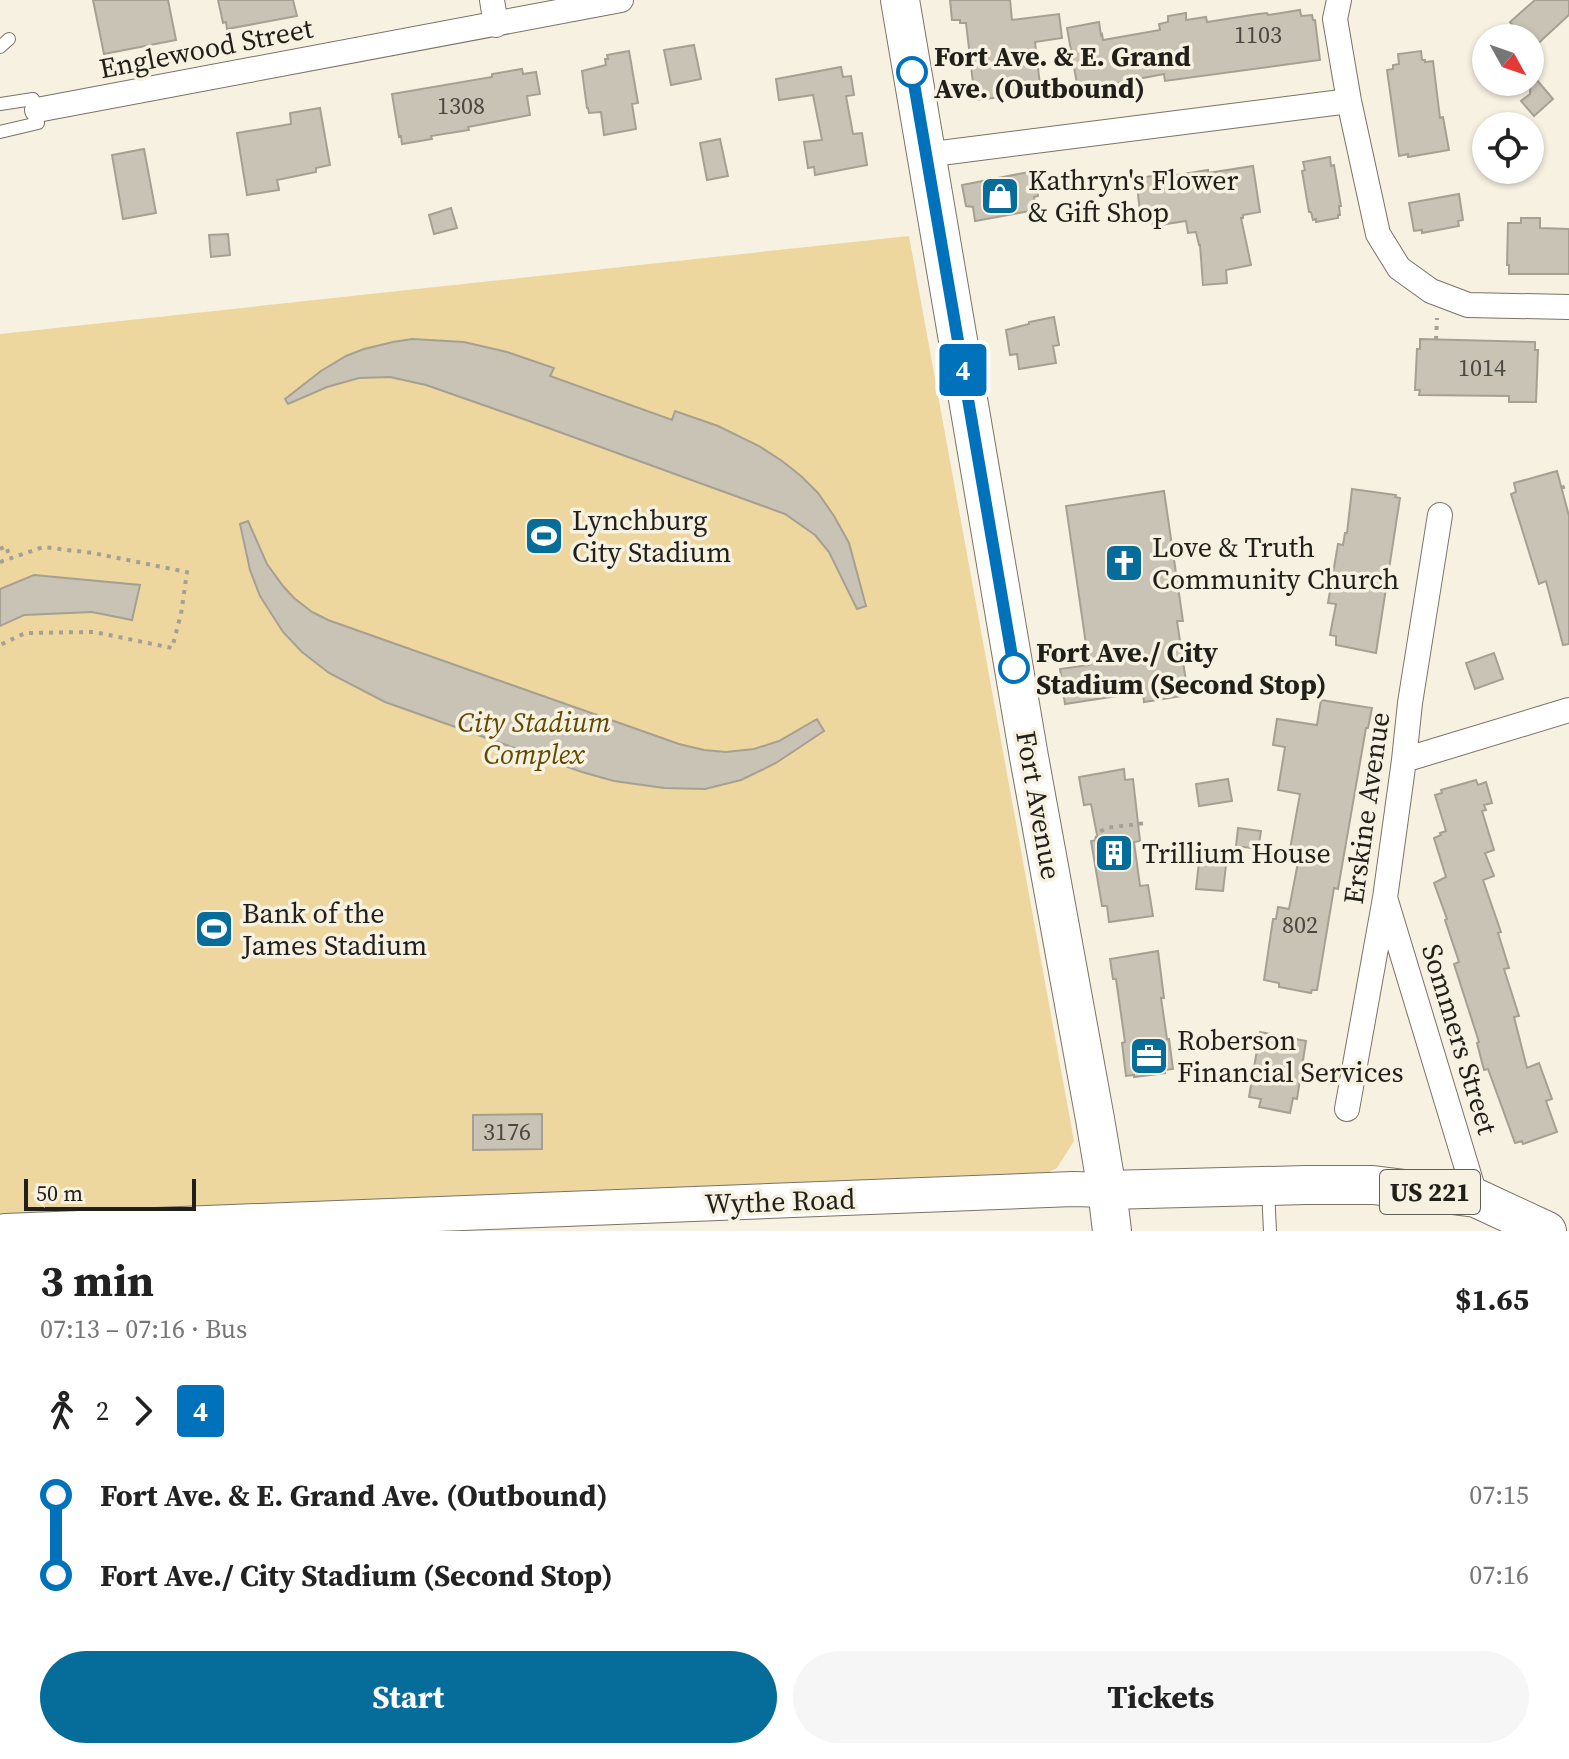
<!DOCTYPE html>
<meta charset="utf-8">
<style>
:root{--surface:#fff;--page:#f6f6f6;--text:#222;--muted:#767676;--accent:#066c99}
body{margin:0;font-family:"Source Serif 4",serif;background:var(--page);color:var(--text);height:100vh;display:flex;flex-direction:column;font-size:30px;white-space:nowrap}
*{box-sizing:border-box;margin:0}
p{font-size:26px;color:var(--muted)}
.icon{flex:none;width:44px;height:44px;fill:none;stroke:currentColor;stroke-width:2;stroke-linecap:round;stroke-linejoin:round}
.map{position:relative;height:1231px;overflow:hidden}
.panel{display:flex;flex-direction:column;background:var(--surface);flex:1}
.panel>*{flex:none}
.badge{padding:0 16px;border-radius:6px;font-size:28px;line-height:52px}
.needle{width:52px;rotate:130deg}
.fabs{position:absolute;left:1472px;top:24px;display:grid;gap:16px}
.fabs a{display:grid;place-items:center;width:72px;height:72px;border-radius:50%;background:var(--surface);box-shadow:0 2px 6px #0004;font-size:40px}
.scale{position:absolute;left:24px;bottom:20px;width:172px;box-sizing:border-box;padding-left:8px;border:4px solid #211f1a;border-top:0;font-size:22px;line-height:28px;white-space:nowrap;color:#211f1a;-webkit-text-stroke:6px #f7f1e2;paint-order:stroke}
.map>.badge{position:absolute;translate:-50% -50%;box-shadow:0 0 0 4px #fff}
.legs{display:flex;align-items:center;gap:12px;height:88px;padding:0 40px;font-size:26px}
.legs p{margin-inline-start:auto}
.overview{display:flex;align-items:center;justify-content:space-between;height:136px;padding:0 40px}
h1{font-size:44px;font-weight:700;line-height:60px}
.primary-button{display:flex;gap:16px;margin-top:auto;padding:16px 40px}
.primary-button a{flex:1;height:92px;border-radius:48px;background:var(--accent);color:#fff;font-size:32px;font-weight:700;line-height:92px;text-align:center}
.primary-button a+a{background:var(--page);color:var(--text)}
ul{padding:0 40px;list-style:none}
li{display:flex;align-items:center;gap:28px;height:80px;font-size:30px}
li i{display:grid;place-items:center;width:12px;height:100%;margin:0 10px;background:currentColor}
li i::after{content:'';width:20px;height:20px;margin:-10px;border:6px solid;border-radius:50%;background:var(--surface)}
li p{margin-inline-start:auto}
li:first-child i{background:linear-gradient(#0000 50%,currentColor 0)}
li:last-child i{background:linear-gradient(currentColor 50%,#0000 0)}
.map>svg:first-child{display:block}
.green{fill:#eed69f}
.building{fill:#c9c3b6;stroke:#a6a093;stroke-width:2}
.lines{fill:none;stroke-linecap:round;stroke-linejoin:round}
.lane-casing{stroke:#797367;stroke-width:14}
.street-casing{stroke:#797367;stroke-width:26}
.secondary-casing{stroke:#797367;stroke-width:36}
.primary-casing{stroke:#797367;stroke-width:40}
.path{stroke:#a5a095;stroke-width:4;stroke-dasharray:4 6;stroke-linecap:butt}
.lane{stroke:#fff;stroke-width:12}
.street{stroke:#fff;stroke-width:24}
.secondary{stroke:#fff;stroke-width:34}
.primary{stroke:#fff;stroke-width:38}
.line-1-casing{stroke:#fff;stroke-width:18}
.line-1{stroke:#0072bc;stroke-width:12}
.stop-1-dot{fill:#fff;stroke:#0072bc;stroke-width:4}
.labels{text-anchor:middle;stroke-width:7;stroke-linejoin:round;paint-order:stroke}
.number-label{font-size:24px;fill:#4b4841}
.shield{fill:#f7f1e2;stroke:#615e56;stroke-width:2}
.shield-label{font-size:26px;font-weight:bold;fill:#211f1a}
.street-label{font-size:28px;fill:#211f1a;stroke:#f7f1e2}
.stop-label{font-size:28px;font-weight:bold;fill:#211f1a;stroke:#f7f1e2;text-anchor:start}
.poi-label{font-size:28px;fill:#211f1a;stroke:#f7f1e2;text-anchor:start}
.park-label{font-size:28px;font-style:italic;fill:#614901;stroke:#f7f1e2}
</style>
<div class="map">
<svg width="1569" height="1231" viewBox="0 0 1569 1231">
<rect width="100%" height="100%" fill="#f7f1e2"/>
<path class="green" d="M909 236 1074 1141 1057 1168 1027 1183 0 1217V334Z"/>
<path class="building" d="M93 0H168L176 40 104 54Z
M218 0H293L297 16 227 29 226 22 223 23Z
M950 0H1010L1012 20 1059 14 1062 38 1035 42 1041 93 975 100 966 23H960V20H952Z
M1535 0H1569V15L1533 48 1530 45V38H1524L1510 22Z
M1300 10 1301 16 1312 15 1313 20H1315L1320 60 1165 81 1164 74 1081 90 1080 83 1077 84 1067 28 1099 22 1101 35 1102 34 1103 40 1160 30 1159 24 1168 22V16L1186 13V20L1206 17 1207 22 1258 14 1267 13 1268 15Z
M694 45 701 79 671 85 664 50Z
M629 51 638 103 632 104 636 129 604 135 601 112 589 113 588 108H587L582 71 606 65 605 59H608L607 55Z
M1421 51 1422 60H1425V62L1433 61 1440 118 1443 117 1449 150 1408 157V154L1399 156 1387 70 1393 69V65L1399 64 1398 54Z
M841 67 843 77 851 76 854 95 846 96 853 134 862 133 867 165 815 175 814 167 808 168 804 142 822 140 813 95 779 100 776 79Z
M522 69 523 74 536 72 540 94 527 96 530 115 468 127 469 130 431 136 432 139 402 144 401 136 399 137 392 94 492 77V74Z
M1530 72 1553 99 1534 116 1521 101 1530 94Z
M320 108 330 165 316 168V172L277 180 279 190 247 195 237 133 291 124 290 113Z
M720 139 728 176 707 180 700 143Z
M144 149 156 213 123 219 112 155Z
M1330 157 1331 166 1334 165 1341 206H1339L1340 215H1338V218L1316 222V219L1313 220 1311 212H1309L1302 171 1305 170 1303 162Z
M1253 166 1260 212 1243 215V218H1241L1251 265 1226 270 1227 283 1203 285 1200 245H1199L1196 232 1188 233 1186 221 1153 226 1152 218 1141 220 1137 186H1141L1140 178 1164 174 1165 177 1208 170V173Z
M1034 171 1038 196 1034 197 1036 210 975 221 973 207 966 206 962 185Z
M1459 194 1463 220 1458 221 1459 226 1422 233V230L1414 231 1409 203Z
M451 208 457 228 434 234 429 215Z
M1521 218H1540V228L1569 229V274H1509V265H1507L1508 223H1521Z
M228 234 230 255 211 257 209 235Z
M1054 317 1059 345 1053 346 1056 363 1019 369 1017 354 1010 355 1006 330 1029 324V322Z
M412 339 464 342 507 352 554 368 550 376 672 420 675 411 718 426 759 446 782 461 801 476 818 493 834 516 849 543 866 606 857 609 829 552 815 535 785 514 529 421 426 385 390 377 359 378 327 387 288 404 285 399 321 371 346 356 364 349 393 342Z
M1420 339 1535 342V350H1538L1536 402H1509V396L1419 395 1420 390H1415L1417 349H1420Z
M1557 471 1569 516V644L1563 645 1546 581 1539 584 1511 494 1516 492 1514 483Z
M1352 489 1396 495 1395 497 1400 498 1376 653 1336 645V636L1330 635 1336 604 1328 603 1338 544 1343 545 1345 533H1347Z
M1164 491 1183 621H1177L1188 695 1144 702 1143 692 1065 704 1060 669 1089 665 1066 506Z
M248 521 267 564 283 586 294 598 312 612 328 620 359 631 679 744 704 750 726 752 754 749 779 741 817 719 824 731 776 763 741 780 705 789 664 788 614 781 582 772 385 702 329 673 302 652 283 632 260 596 250 570 240 524Z
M34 575 140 585 132 620 92 612 24 615 0 626V589Z
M1494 653 1503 679 1475 689 1466 663Z
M1321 700 1372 708 1368 728H1366L1338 889 1334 888 1317 990H1312L1311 993 1279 987V983L1264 980 1273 919H1276L1278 907 1289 909 1300 852 1299 850 1290 849 1300 794 1278 790 1285 747 1273 745 1277 719 1317 725Z
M1124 769 1125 780 1133 779 1140 841 1134 842 1140 886 1148 885 1153 916 1109 922 1107 906H1102L1091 841 1098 840 1091 804 1084 805 1079 777Z
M1228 779 1232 801 1199 806 1196 784Z
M1476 780 1478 785 1486 782 1492 803 1484 805 1486 810 1482 811 1494 850 1485 853 1494 876 1483 880 1501 932 1498 933 1509 968 1504 969 1519 1016 1514 1017 1527 1068 1539 1063 1552 1099 1546 1101 1557 1132 1523 1144 1522 1141 1515 1143 1488 1069 1484 1070 1477 1043 1479 1042 1454 964 1459 962 1445 920 1447 919 1434 883 1446 877 1434 838 1441 835 1440 833 1446 831 1435 795 1442 793 1441 790Z
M1238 828 1261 831 1258 849 1236 846Z
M1199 862 1226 865 1223 891 1196 889Z
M1158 951 1164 998H1161L1167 1039H1169L1173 1069 1165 1070V1073L1134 1077V1075L1126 1076 1122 1043 1125 1042 1116 979H1113L1110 959Z
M1260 1032 1306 1041 1297 1099 1293 1098 1290 1113 1259 1107 1261 1099 1249 1097Z
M542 1114V1149L473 1150V1115Z"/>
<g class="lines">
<defs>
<path id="lane" d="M0 47 9 39
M0 104 33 99
M0 132 38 123
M1268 1190 1270 1231"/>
<path id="street" d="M492 0 496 25
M1339 0 1335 19 1349 101 1378 234 1399 268 1431 291 1468 305 1569 307
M37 110 621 0
M925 155 1349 101
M1404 760 1569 710
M1386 901 1476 1198
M1347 1109 1385 898 1404 760 1410 703 1440 515"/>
<path id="secondary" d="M5 1231 1073 1189 1107 1190"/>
<path id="primary" d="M900 0 1029 757 1095 1119 1107 1190 1112 1231
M1107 1190 1306 1185H1373L1476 1198 1547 1231"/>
</defs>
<use href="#lane" class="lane-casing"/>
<use href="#street" class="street-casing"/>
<use href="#secondary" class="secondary-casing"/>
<use href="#primary" class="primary-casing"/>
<path class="path" d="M1436 340 1437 318
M1561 488 1569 485
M0 549 6 546 10 558
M0 562 43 547 93 553 187 572 181 614 172 648 94 632 25 633 0 645
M1096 840 1098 833 1106 828 1146 823"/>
<use href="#lane" class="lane"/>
<use href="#street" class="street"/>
<use href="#secondary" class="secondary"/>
<use href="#primary" class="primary"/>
</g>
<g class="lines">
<defs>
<path id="line-1" d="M912 72 1014 668"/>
</defs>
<use href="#line-1" class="line-1-casing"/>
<use href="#line-1" class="line-1"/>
</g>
<defs>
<symbol id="shop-square" viewBox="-11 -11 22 22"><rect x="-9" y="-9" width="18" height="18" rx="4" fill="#066c99" stroke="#f7f1e2"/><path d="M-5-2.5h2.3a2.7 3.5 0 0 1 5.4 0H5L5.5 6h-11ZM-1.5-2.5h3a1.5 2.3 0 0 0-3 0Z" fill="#fff"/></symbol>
<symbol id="stadium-square" viewBox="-11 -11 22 22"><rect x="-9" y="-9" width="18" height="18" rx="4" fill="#066c99" stroke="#f7f1e2"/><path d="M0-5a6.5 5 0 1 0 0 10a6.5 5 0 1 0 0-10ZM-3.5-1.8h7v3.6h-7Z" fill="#fff"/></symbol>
<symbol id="church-square" viewBox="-11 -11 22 22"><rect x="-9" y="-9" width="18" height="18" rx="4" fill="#066c99" stroke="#f7f1e2"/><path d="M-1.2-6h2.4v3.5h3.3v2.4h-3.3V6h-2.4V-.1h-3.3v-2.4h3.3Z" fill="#fff"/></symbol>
<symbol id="building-square" viewBox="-11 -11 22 22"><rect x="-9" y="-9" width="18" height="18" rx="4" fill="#066c99" stroke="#f7f1e2"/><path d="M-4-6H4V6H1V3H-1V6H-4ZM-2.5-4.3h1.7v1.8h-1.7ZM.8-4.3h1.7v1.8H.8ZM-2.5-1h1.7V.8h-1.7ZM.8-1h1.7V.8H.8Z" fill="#fff"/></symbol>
<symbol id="office-square" viewBox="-11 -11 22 22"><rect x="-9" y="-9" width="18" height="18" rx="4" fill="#066c99" stroke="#f7f1e2"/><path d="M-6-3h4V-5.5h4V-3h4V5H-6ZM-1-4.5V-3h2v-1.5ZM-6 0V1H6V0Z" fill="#fff"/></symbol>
</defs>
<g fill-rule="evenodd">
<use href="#shop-square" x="978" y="174" width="44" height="44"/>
<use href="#stadium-square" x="522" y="514" width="44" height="44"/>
<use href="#church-square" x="1102" y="541" width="44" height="44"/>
<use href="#building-square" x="1092" y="831" width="44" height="44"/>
<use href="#stadium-square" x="192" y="907" width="44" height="44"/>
<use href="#office-square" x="1127" y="1034" width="44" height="44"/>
</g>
<g class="stop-1-dot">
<circle cx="912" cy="72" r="14"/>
<circle cx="1014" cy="668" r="14"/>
</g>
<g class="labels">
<g class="number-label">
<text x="1258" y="43">1103</text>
<text x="461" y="114">1308</text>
<text x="1482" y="376">1014</text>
<text x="1300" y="933">802</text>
<text x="507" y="1140">3176</text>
</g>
<rect class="shield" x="1380" y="1170" width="100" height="44" rx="6"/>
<g class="shield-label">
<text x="1430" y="1201">US 221</text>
</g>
<g class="street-label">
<text transform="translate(206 48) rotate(-11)" y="10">Englewood Street</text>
<text transform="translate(1039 805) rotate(80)" y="10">Fort Avenue</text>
<text transform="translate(1366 808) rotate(-82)" y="10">Erskine Avenue</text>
<text transform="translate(1460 1039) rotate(73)" y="10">Sommers Street</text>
<text transform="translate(780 1201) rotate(-2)" y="10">Wythe Road</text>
</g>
<g class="stop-label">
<text x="934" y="66">Fort Ave. &amp; E. Grand<tspan x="934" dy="32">Ave. (Outbound)</tspan></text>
<text x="1036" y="662">Fort Ave./ City<tspan x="1036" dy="32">Stadium (Second Stop)</tspan></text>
</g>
<g class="poi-label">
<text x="1028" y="190">Kathryn's Flower<tspan x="1028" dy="32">&amp; Gift Shop</tspan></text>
<text x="572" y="530">Lynchburg<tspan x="572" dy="32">City Stadium</tspan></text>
<text x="1152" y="557">Love &amp; Truth<tspan x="1152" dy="32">Community Church</tspan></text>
<text x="1142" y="863">Trillium House</text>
<text x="242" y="923">Bank of the<tspan x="242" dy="32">James Stadium</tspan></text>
<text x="1177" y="1050">Roberson<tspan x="1177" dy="32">Financial Services</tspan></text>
</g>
<g class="park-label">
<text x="534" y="732">City Stadium<tspan x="534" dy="32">Complex</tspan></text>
</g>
</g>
</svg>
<div class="fabs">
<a><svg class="needle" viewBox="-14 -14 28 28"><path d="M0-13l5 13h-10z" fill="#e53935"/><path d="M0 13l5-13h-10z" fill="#767676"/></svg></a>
<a><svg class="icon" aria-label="locate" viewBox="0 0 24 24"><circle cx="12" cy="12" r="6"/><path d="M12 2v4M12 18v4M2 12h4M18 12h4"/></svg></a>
</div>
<div class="scale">50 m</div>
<b class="badge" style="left:963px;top:370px;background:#0072bc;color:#fff">4</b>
</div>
<section class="panel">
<div class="overview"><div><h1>3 min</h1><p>07:13 – 07:16 · Bus</p></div><b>$1.65</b></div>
<div class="legs"><svg class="icon" aria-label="walk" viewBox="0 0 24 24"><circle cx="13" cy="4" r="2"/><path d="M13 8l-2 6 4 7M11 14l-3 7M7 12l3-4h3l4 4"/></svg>2<svg class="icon" aria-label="forward" viewBox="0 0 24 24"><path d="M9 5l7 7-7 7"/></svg><b class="badge" style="background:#0072bc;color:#fff">4</b></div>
<ul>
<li><i style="color:#0072bc"></i><b>Fort Ave. &amp; E. Grand Ave. (Outbound)</b><p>07:15</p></li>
<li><i style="color:#0072bc"></i><b>Fort Ave./ City Stadium (Second Stop)</b><p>07:16</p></li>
</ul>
<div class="primary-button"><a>Start</a><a>Tickets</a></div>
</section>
